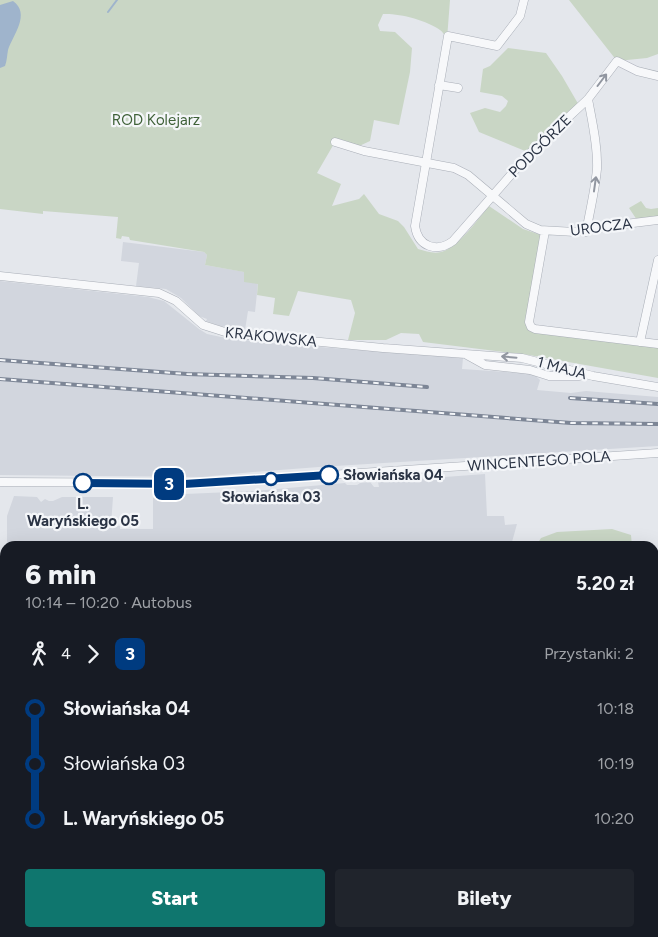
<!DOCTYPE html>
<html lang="pl">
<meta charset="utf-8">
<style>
:root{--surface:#171b24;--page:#20242c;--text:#f1f3f6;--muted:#9ea1a6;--accent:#0f766e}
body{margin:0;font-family:Figtree,sans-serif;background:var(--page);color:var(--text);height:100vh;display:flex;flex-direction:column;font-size:19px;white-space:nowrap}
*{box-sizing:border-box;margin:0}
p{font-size:16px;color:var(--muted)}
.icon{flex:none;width:28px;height:28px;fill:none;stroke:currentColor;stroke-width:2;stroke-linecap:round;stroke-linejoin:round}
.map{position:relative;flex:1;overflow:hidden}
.sheet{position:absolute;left:0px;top:541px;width:659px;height:396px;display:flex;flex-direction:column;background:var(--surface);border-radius:15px 15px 0 0;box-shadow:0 5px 20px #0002}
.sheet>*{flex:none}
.badge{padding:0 10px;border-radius:8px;font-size:18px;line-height:32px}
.map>.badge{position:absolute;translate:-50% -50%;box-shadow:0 0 0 2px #fff}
.legs{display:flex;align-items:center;gap:8px;height:55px;padding:0 25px;font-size:16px}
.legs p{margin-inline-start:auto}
.overview{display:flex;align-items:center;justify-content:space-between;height:85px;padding:0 25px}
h1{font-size:28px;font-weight:800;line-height:38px}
.action{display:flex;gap:10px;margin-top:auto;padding:10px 25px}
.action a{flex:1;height:58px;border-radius:5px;background:var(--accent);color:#fff;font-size:20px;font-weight:800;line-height:58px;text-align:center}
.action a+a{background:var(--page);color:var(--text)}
ul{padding:0 25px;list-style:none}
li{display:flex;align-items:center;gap:18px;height:55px;font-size:19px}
li i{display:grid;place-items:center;width:8px;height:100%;margin:0 6px;background:currentColor}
li i::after{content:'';width:12px;height:12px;margin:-6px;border:4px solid;border-radius:50%;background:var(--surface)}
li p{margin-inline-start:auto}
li:first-child i{background:linear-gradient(#0000 50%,currentColor 0)}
li:last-child i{background:linear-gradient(currentColor 50%,#0000 0)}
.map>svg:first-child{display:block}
.built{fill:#d2d6de}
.green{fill:#c9d6c5}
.water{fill:#9fb4cc}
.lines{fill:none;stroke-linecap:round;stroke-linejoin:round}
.stream{stroke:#9fb4cc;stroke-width:2}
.minor-casing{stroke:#a9aeb7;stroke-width:9}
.minor{stroke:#f7f8fa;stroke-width:8}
.rail-casing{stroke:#7d8696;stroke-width:4}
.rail{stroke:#f4f6f9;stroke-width:2;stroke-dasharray:5.5;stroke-linecap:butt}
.oneway{stroke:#9196a0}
.line-1-casing{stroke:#fff;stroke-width:11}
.line-1{stroke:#003b80;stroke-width:8}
.stop-1-dot{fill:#fff;stroke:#003b80;stroke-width:2.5}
.labels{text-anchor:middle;stroke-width:4.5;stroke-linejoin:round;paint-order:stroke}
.park-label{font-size:15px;fill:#3f6138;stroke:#f4f6f9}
.street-label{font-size:15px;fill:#2b3445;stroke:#f4f6f9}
.stop-label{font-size:15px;font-weight:bold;fill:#2b3445;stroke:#f4f6f9}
</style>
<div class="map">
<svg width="658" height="937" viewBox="0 0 658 937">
<rect width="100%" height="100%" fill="#e4e7ec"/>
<path class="built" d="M123 242 204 252 207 255 205 265 245 272 258 283 255 312 248 311 245 330 220 326 206 321 207 319 199 316 181 298 166 289 136 286 139 263 121 261Z
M0 281 148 297 164 301 199 329 207 334 221 337 280 344 463 358 462 369 534 374 540 380 537 390 571 393 586 391 658 397V446L319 467 253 472 202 477 0 475Z
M485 474 487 516H504L505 525 517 524 512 542 508 543 507 546H7V516L14 496 37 497 41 502 45 499 49 501H53L62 497H113L111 525 120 526V529H153V498H162V495L254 491 345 483 347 485H357L360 483 370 482 374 487H379L378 482Z"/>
<path class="green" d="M0 0H450L447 39C445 36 443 32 440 30 427 20 398 13 383 14L378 25 380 31 395 32 412 48 410 72 399 125 374 120 370 141 355 148 335 142 317 173 341 184 332 206 359 199 364 194 379 214 398 221 404 227 418 249C426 251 433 254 441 252 458 248 478 219 489 206L523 229 541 235 526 325 530 331 658 347V378L529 355 423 342 419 334 401 333 386 340H348L355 313 351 300 298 291 289 316 273 314 275 298 257 295 258 284 244 282V272L205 265 207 255 204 252 130 240 129 237 122 236 121 239 116 238 118 217 43 211V214L0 209Z
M569 0H658V54L647 58 617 61Z
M508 48 546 53 562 76 580 107 530 153 479 132 470 113 485 108 500 112 506 106 508 101 502 96 480 92 483 69 490 66Z
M641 201 646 208 651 209 658 208V217L637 220 629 208Z
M612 529 631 535 632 546H536L541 538 557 532Z
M654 551 658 554V646L654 649Z
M80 932H204L206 937H75Z
M218 933V932L580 933 578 937H220Z"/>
<path class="water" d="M13 1C31 14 13 35 8 50 7 55 7 61 5 66L0 68V5Z"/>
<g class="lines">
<path class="stream" d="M108 12 117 0"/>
<defs>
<path id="minor" d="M524 0 520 16 497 46 448 36 415 226C418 247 437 253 453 241L530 153 588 99 617 61 637 71 658 76
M439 85 458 88
M335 142 364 151 454 168 468 175 526 224 540 230 575 232 617 225 658 220
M545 231 529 322 531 327 535 329 658 344
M586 232C590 211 595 190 597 169 598 146 592 121 588 99
M0 276 159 293 176 301 203 325 228 333 383 348 522 358 593 376 658 387
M640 342 658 260
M467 355 485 365 530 370 549 376H579
M0 482 209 483 658 453
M654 716H658
M0 745 5 746"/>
</defs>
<use href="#minor" class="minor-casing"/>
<use href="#minor" class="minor"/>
<defs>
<path id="rail" d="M0 360 187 374 313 378 427 387
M0 379 571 423 658 424
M570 398 658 404"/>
</defs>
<use href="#rail" class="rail-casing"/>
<use href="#rail" class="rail"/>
</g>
<defs><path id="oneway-shaft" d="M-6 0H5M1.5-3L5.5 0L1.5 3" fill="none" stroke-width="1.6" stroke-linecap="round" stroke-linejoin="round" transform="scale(1.25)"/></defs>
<g class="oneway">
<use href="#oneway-shaft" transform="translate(602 80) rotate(-53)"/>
<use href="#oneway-shaft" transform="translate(595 184) rotate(-82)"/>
<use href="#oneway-shaft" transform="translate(509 357) rotate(-175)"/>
</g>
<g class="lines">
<defs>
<path id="line-1" d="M83 483 184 484 329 475"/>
</defs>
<use href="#line-1" class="line-1-casing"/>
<use href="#line-1" class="line-1"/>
</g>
<g class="stop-1-dot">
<circle cx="329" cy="475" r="9"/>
<circle cx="271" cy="479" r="6"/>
<circle cx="83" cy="483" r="9"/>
</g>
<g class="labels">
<g class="park-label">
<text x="156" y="125">ROD Kolejarz</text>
</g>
<g class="street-label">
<text transform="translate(540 146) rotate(-45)" y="5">PODGÓRZE</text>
<text transform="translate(601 227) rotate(-7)" y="5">UROCZA</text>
<text transform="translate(271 337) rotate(6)" y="5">KRAKOWSKA</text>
<text transform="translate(562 368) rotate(15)" y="5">1 MAJA</text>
<text transform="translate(539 461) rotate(-4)" y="5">WINCENTEGO POLA</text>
</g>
<g class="stop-label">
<text x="343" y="480" text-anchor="start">Słowiańska 04</text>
<text x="271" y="502">Słowiańska 03</text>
<text x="83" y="509">L.<tspan x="83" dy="17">Waryńskiego 05</tspan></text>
</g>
</g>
</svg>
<b class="badge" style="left:169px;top:484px;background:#003b80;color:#fff">3</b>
<section class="sheet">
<div class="overview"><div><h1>6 min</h1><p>10:14 – 10:20 · Autobus</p></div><b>5.20 zł</b></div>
<div class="legs"><svg class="icon" aria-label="walk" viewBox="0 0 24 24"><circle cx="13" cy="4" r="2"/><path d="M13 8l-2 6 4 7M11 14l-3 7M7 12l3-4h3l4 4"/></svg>4<svg class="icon" aria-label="forward" viewBox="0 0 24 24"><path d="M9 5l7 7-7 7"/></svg><b class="badge" style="background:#003b80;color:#fff">3</b><p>Przystanki: 2</p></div>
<ul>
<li><i style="color:#003b80"></i><b>Słowiańska 04</b><p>10:18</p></li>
<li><i style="color:#003b80"></i><span>Słowiańska 03</span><p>10:19</p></li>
<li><i style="color:#003b80"></i><b>L. Waryńskiego 05</b><p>10:20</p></li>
</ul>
<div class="action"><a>Start</a><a>Bilety</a></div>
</section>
</div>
